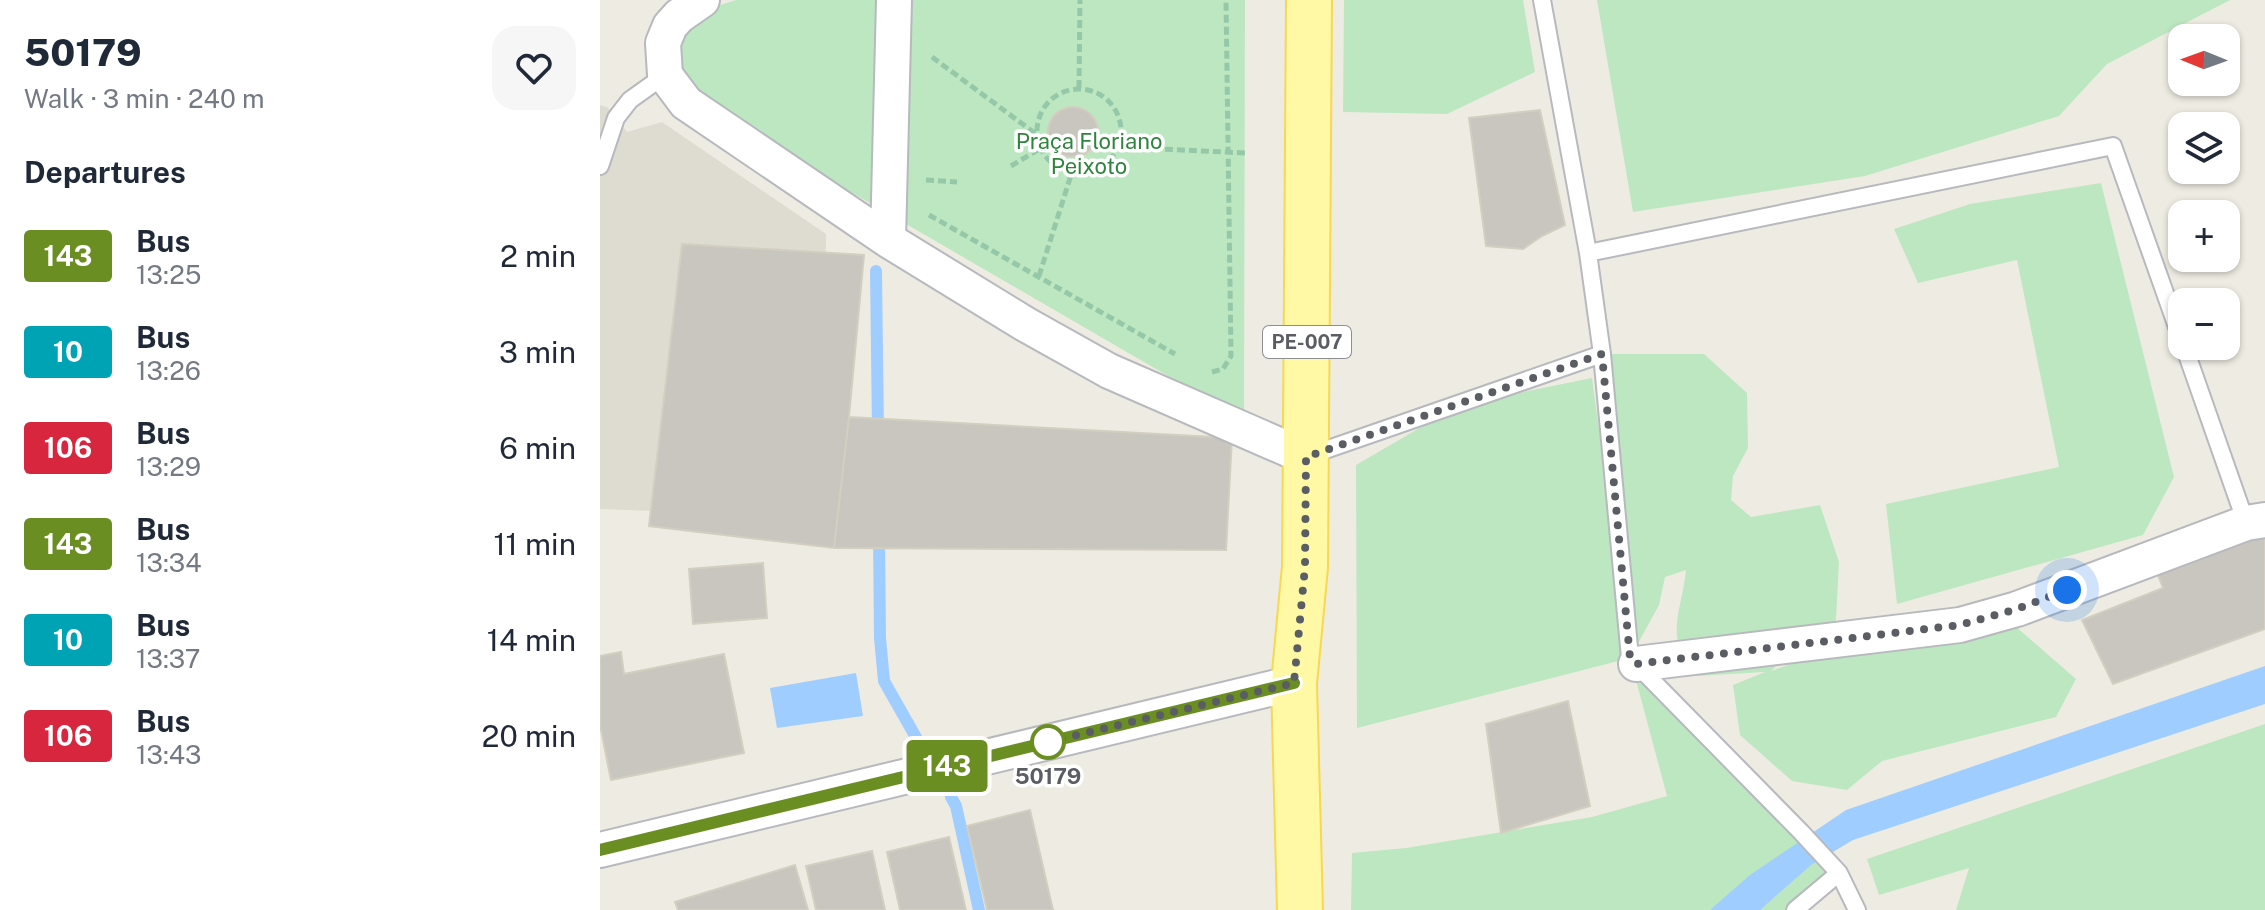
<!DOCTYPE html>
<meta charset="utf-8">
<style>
:root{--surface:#fff;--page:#f6f6f7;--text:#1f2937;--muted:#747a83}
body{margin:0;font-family:"Public Sans",sans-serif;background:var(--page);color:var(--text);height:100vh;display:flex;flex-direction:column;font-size:30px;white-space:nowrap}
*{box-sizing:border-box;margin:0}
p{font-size:26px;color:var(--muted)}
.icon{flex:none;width:44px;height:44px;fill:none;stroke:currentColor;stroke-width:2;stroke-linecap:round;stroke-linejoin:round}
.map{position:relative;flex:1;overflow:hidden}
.side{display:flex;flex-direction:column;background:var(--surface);width:600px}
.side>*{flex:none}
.badge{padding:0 16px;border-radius:6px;font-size:28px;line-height:52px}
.needle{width:52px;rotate:271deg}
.controls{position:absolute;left:1568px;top:24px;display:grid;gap:16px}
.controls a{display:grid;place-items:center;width:72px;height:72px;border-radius:16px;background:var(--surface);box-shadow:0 2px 6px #0004;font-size:40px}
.you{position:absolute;width:40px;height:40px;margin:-20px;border:6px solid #fff;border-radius:50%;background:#1a73e8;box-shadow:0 0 0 12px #1a73e833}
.map>.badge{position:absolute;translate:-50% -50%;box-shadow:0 0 0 4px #fff}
h2{padding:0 24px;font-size:30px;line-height:72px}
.round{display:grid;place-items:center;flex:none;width:84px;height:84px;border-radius:24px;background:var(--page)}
.headline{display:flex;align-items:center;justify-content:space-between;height:136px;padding:0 24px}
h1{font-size:38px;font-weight:800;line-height:60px}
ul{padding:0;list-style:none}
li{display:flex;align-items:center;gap:24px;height:96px;padding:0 24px}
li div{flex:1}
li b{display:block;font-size:30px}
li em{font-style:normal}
li .badge{min-width:88px;font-weight:700;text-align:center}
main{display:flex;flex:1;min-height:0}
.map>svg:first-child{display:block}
.education{fill:#dedcd0}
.green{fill:#bde7c1}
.water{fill:#a0cdff}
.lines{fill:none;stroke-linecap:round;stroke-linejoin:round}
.stream{stroke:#a0cdff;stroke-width:12}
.building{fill:#c9c6bf;stroke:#d3cfc0;stroke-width:2}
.lane-casing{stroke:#b7b9bf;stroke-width:20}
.street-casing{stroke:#b7b9bf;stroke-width:38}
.primary-casing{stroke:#f7d852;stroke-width:48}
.path{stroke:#95c8a9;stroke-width:5;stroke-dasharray:8 4;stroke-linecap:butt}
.lane{stroke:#fff;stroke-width:16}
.street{stroke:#fff;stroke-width:34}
.primary{stroke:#fff9a5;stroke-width:44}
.line-casing{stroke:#fff;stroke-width:18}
.line{stroke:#6b8e23;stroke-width:12}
.walk{stroke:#5a5d63;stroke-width:8;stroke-dasharray:0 14.4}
.stop-dot{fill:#fff;stroke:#6b8e23;stroke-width:4}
.labels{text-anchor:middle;stroke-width:7;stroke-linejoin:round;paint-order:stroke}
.shield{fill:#fff;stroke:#8c8e92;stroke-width:2}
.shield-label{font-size:20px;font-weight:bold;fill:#5a5d63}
.park-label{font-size:22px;fill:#30843d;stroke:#fff}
.stop-label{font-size:22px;font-weight:bold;fill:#5a5d63;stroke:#fff}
</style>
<main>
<section class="side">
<div class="headline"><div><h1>50179</h1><p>Walk · 3 min · 240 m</p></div><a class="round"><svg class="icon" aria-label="heart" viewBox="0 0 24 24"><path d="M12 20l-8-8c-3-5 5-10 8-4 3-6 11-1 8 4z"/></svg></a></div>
<h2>Departures</h2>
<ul>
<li><span class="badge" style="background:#6b8e23;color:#fff">143</span><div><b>Bus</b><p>13:25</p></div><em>2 min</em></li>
<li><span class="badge" style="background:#00a3b4;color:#fff">10</span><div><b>Bus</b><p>13:26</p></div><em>3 min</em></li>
<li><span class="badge" style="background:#d7263d;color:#fff">106</span><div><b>Bus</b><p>13:29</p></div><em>6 min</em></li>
<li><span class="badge" style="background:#6b8e23;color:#fff">143</span><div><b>Bus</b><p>13:34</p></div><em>11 min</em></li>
<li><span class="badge" style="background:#00a3b4;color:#fff">10</span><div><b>Bus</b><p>13:37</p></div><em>14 min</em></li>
<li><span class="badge" style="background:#d7263d;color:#fff">106</span><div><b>Bus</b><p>13:43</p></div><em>20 min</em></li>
</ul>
</section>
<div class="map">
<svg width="1665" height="910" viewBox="0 0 1665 910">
<rect width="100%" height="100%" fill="#eeece2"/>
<path class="education" d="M0 105 7 107 27 132 62 122 226 234 223 514 178 516 0 509Z"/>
<path class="green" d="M136 0H645L644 420 82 94 68 78 83 17Z
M744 0H923L935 72 847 114 743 112Z
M997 0H1630L1507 64 1459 116 1265 176 1033 212Z
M1501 183 1574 477 1543 535 1297 604 1286 504 1459 467 1417 260 1318 283 1294 229 1370 204Z
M1002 354H1104L1147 393 1148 448 1133 476 1131 500 1151 517 1220 505 1239 562 1236 620 1209 636 1171 671 1230 650 1414 625 1476 679 1456 717 1282 761 1247 790 1192 781 1140 735 1133 685 1165 672 1097 676C1062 638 1082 612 1086 570L1065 577 1059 605 1030 658 1239 873 1195 910H751L752 853 806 848 992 817 1067 796 1030 658 757 728 756 465 859 405 992 378 1026 630Z
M1665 724V910H1356L1369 868 1279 895 1267 859Z"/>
<path class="water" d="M1665 666V704L1253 840 1211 865 1160 910H1110L1150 875 1246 810Z
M256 673 263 716 177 728 170 688Z"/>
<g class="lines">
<path class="stream" d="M276 271 278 432
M279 535 280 638 284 681 322 748
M351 797 356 806 379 910"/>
</g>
<path class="building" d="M448 132a25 25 0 1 1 50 0a25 25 0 1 1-50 0Z
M940 110 965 225 942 236 923 249 886 246 869 118Z
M82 244 264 255 249 417 234 548 49 526Z
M249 417 632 438 626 550 234 548Z
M1665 535V629L1513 684 1482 620 1563 588 1555 568Z
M163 563 167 618 93 624 89 569Z
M21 652 24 674 124 654 144 753 11 780 0 725V656Z
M968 701 990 806 901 833 886 724Z
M430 810 453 910H387L367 826Z
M349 837 366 910H300L287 852Z
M272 851 285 910H216L206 866Z
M195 865 208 910H78L75 902Z"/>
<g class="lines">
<defs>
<path id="lane" d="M942 0 988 253 1002 354 1030 658 1201 832 1239 873 1257 910
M0 166 16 118 30 100 65 75
M988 253 1513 146 1582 341
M1584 346 1646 523
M708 456 1002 354
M1195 910 1239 873"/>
<path id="street" d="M102 0 79 16 70 26 63 43 65 75 86 103 288 240 425 324 509 371 706 457
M288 240 294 0
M1036 664 1360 625 1417 609 1646 523 1665 520
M0 850 694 683"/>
<path id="primary" d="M700 910 694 683 705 567 709 0"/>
</defs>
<use href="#lane" class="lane-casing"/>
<use href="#street" class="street-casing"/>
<use href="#primary" class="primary-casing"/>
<path class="path" d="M332 57 436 134
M479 88 480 0
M437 131a42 42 0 1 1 84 0a42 42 0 1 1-84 0Z
M517 147 645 153
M411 166 441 148
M326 180 357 182
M329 215 575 354
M439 276 472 172
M612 372 623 369 631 356 626 0"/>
<use href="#lane" class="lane"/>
<use href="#street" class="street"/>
<use href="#primary" class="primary"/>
</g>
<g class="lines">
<defs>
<path id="line" d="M0 850 694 683"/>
</defs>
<use href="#line" class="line-casing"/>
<use href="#line" class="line"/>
<path class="walk" d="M448 742 694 683 705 567 706 457 1002 354 1030 658 1036 664 1360 625 1417 609 1467 590"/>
</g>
<circle class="stop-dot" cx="448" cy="742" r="16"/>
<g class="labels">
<rect class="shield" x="663" y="326" width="88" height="32" rx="6"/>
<g class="shield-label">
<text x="707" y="349">PE-007</text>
</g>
<g class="park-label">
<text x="489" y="149">Praça Floriano<tspan x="489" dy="25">Peixoto</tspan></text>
</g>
<g class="stop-label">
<text x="448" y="784">50179</text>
</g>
</g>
</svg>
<div class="controls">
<a><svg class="needle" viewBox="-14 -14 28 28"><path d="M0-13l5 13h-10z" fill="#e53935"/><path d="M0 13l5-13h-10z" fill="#747a83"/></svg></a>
<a><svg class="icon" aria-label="layers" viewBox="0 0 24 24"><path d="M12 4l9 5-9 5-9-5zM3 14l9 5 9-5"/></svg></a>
<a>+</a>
<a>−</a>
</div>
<div class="you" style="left:1467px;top:590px"></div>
<b class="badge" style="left:347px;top:766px;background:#6b8e23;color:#fff">143</b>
</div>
</main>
